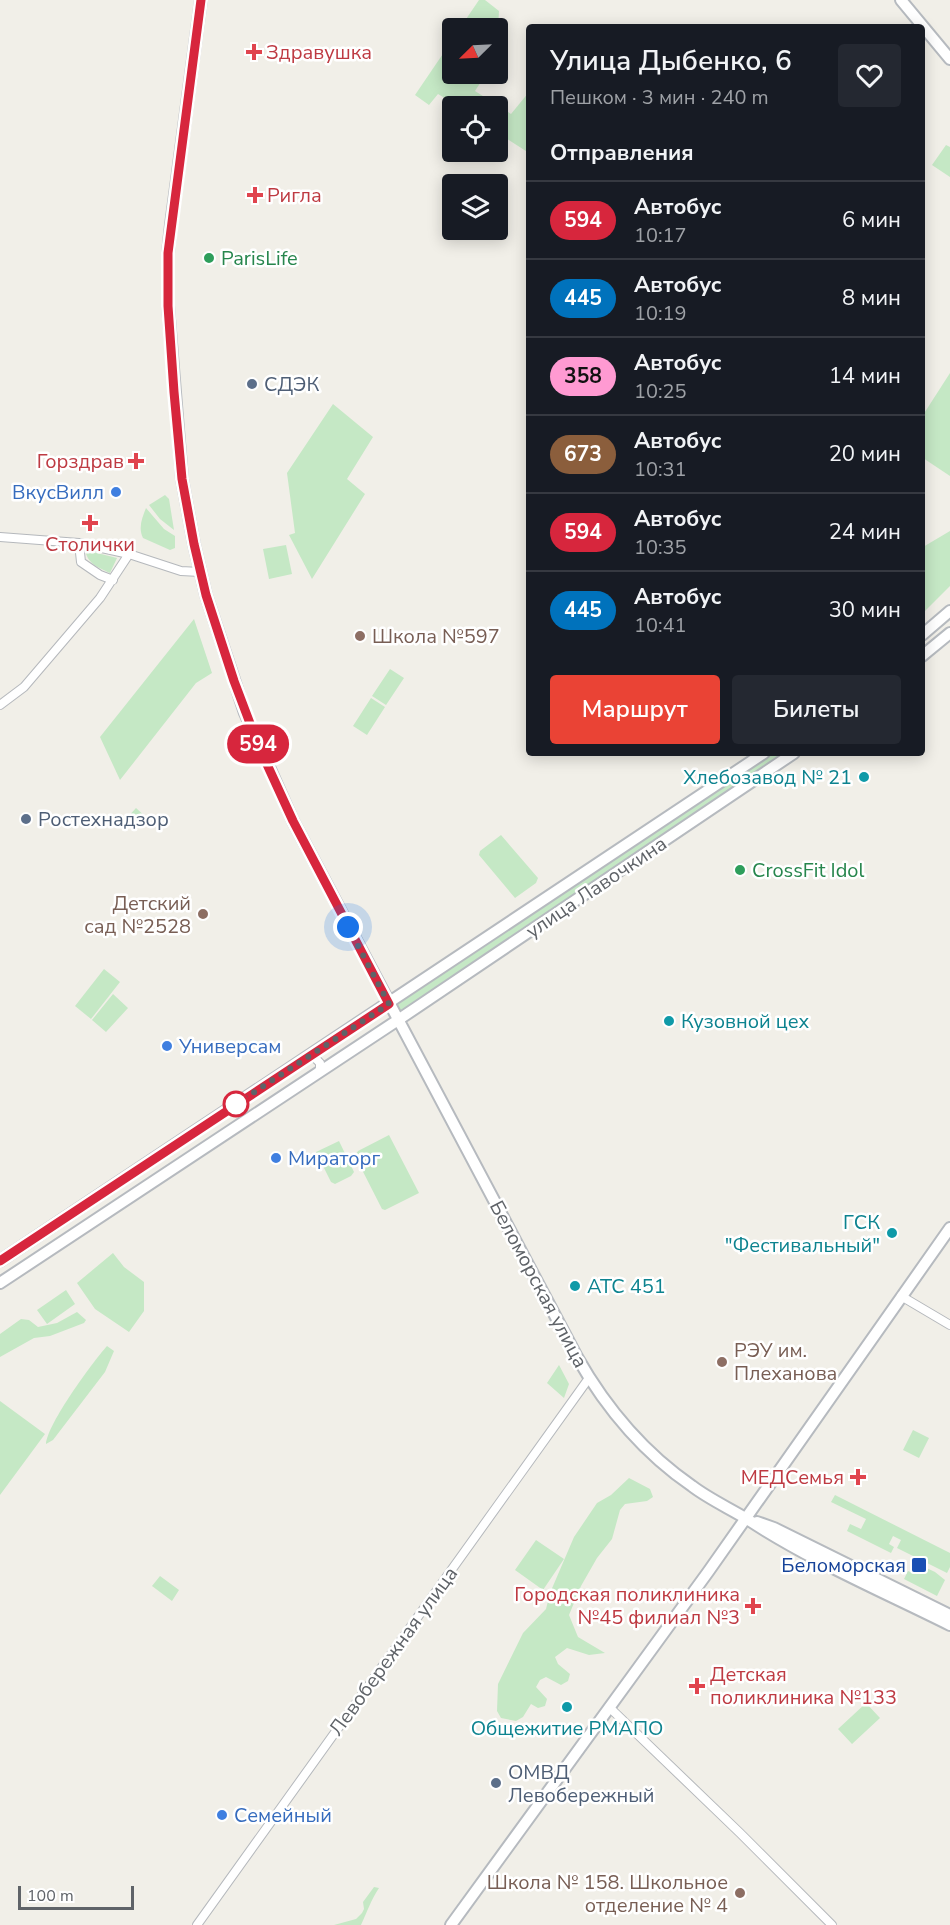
<!DOCTYPE html>
<html lang="ru">
<meta charset="utf-8">
<style>
:root{--surface:#171b24;--page:#242831;--text:#f1f3f6;--muted:#9ea1a6;--line:#363941;--accent:#ea4335}
body{margin:0;font-family:"Nunito Sans",sans-serif;background:var(--page);color:var(--text);height:100vh;display:flex;flex-direction:column;font-size:22px;white-space:nowrap}
*{box-sizing:border-box;margin:0}
p{font-size:20px;color:var(--muted)}
.icon{flex:none;width:33px;height:33px;fill:none;stroke:currentColor;stroke-width:2;stroke-linecap:round;stroke-linejoin:round}
.map{position:relative;flex:1;overflow:hidden}
.sheet{position:absolute;left:526px;top:24px;width:399px;height:732px;display:flex;flex-direction:column;background:var(--surface);border-radius:6px;box-shadow:0 3px 15px #0003}
.sheet>*{flex:none}
.badge{padding:0 12px;border-radius:20px;font-size:21px;line-height:39px}
.needle{width:39px;rotate:246deg}
.controls{position:absolute;left:442px;top:18px;display:grid;gap:12px}
.controls a{display:grid;place-items:center;width:66px;height:66px;border-radius:6px;background:var(--surface);box-shadow:0 3px 15px #0003;font-size:30px}
.scale{position:absolute;left:18px;bottom:15px;width:116px;box-sizing:border-box;padding-left:6px;border:3px solid #5f6368;border-top:0;font-size:16px;line-height:21px;white-space:nowrap;color:#5f6368;-webkit-text-stroke:4px #fff;paint-order:stroke}
.you{position:absolute;width:30px;height:30px;margin:-15px;border:4px solid #fff;border-radius:50%;background:#1a73e8;box-shadow:0 0 0 9px #1a73e833}
.map>.badge{position:absolute;translate:-50% -50%;box-shadow:0 0 0 3px #fff}
h2{padding:0 24px;font-size:22px;line-height:54px}
.round{display:grid;place-items:center;flex:none;width:63px;height:63px;border-radius:6px;background:var(--page)}
.summary{display:flex;align-items:center;justify-content:space-between;height:102px;padding:0 24px}
h1{font-size:28px;font-weight:600;line-height:45px}
.primary-button{display:flex;gap:12px;margin-top:auto;padding:12px 24px}
.primary-button a{flex:1;height:69px;border-radius:6px;background:var(--accent);color:#fff;font-size:24px;font-weight:600;line-height:69px;text-align:center}
.primary-button a+a{background:var(--page);color:var(--text)}
ul{padding:0;list-style:none}
li{display:flex;align-items:center;gap:18px;height:78px;padding:0 24px;border-top:2px solid var(--line)}
li div{flex:1}
li b{display:block;font-size:22px}
li em{font-style:normal}
li .badge{min-width:66px;font-weight:700;text-align:center}
.map>svg:first-child{display:block}
.green{fill:#c5e8c5}
.lines{fill:none;stroke-linecap:round;stroke-linejoin:round}
.street-casing{stroke:#b5b8bc;stroke-width:10}
.secondary-casing{stroke:#b6babf;stroke-width:14}
.street{stroke:#fff;stroke-width:8}
.secondary{stroke:#fff;stroke-width:10}
.line-casing{stroke:#fff;stroke-width:14}
.line{stroke:#d7263d;stroke-width:9}
.walk{stroke:#5f6368;stroke-width:6;stroke-dasharray:0 10.8}
.health-dot{fill:#e0444e;stroke:#fff;stroke-width:2}
.leisure-dot{fill:#2e9e5b;stroke:#fff;stroke-width:2}
.service-dot{fill:#5c6f8a;stroke:#fff;stroke-width:2}
.shop-dot{fill:#3f7fe0;stroke:#fff;stroke-width:2}
.education-dot{fill:#8d6e63;stroke:#fff;stroke-width:2}
.culture-dot{fill:#0f9aa8;stroke:#fff;stroke-width:2}
.stop-dot{fill:#fff;stroke:#d7263d;stroke-width:3}
.transit-dot{fill:#1a4fb4;stroke:#fff;stroke-width:2}
.labels{text-anchor:middle;stroke-width:5;stroke-linejoin:round;paint-order:stroke}
.health-label{font-size:20px;fill:#be3a42;stroke:#fff;text-anchor:start}
.leisure-label{font-size:20px;fill:#27864d;stroke:#fff;text-anchor:start}
.service-label{font-size:20px;fill:#4e5e75;stroke:#fff;text-anchor:start}
.shop-label{font-size:20px;fill:#366cbe;stroke:#fff;text-anchor:start}
.education-label{font-size:20px;fill:#785e54;stroke:#fff;text-anchor:start}
.culture-label{font-size:20px;fill:#0d838f;stroke:#fff;text-anchor:end}
.street-label{font-size:20px;fill:#5f6368;stroke:#fff}
.transit-label{font-size:20px;fill:#164399;stroke:#fff;text-anchor:end}
</style>
<div class="map">
<svg width="950" height="1925" viewBox="0 0 950 1925">
<rect width="100%" height="100%" fill="#f1efe8"/>
<path class="green" d="M479 0H485L499 11 498 28H460Z
M453 39V74H486L475 91 511 114 529 92V153L498 133V106H458L438 94 429 105 415 95Z
M946 145 950 147V177L932 165Z
M950 373V476L923 458V415Z
M333 404 373 437 347 479 365 494 312 579 289 535 295 533 287 473Z
M165 495 169 499 174 530 160 519 149 505Z
M146 508 164 529 175 536V548L170 550 143 538C138 528 142 518 146 508Z
M950 531V586L923 613V547Z
M286 545 292 574 269 579 263 549Z
M85 550 117 558 110 573C97 567 88 564 85 550Z
M194 619 212 673 196 683 120 780 100 737Z
M390 669 404 678 386 705 372 696Z
M371 698 385 707 367 735 353 726Z
M764 753H794L398 1020 389 1003Z
M136 808 147 818 136 830 125 820Z
M501 835 538 878 536 883 515 898 479 855 480 851Z
M104 969 120 982 91 1019 75 1006Z
M113 994 128 1008 106 1032 92 1020Z
M389 1135 419 1193 385 1210 382 1209 355 1156 358 1151Z
M339 1141 354 1172 351 1176 335 1184 331 1182 316 1152Z
M113 1253 124 1267 144 1282V1311L129 1332 95 1309 77 1283Z
M66 1290 75 1304 47 1324 37 1310Z
M77 1312 86 1320 84 1323 50 1336 34 1338 0 1357V1334L21 1319 29 1320 38 1327 57 1323Z
M107 1346 114 1351 105 1372 53 1440 46 1444C48 1423 92 1363 107 1346Z
M559 1365 569 1384 564 1398 547 1383Z
M0 1401 45 1434 0 1495Z
M913 1430 929 1438 919 1458 903 1450Z
M629 1478 650 1489 653 1497 647 1501 625 1504 620 1510 612 1539 597 1558 581 1586 569 1615 578 1637 605 1653 589 1655 567 1648 555 1657 558 1664 570 1674 568 1681 561 1685 546 1677 540 1680 536 1687 547 1699 545 1706 538 1708 531 1704 523 1717 516 1721 501 1718 497 1711 498 1684 523 1633 546 1609 550 1593 574 1537 597 1503 611 1495Z
M835 1495 950 1553V1567L947 1573 897 1548 901 1540 893 1536 889 1544 894 1547 891 1553 847 1531 850 1524 861 1529 866 1519 831 1502Z
M536 1540 564 1559 543 1590 515 1570Z
M918 1564 935 1572 945 1580 937 1596 904 1579 908 1571 913 1573Z
M160 1576 179 1590 172 1601 152 1586Z
M866 1703 880 1718 852 1744 838 1729Z
M374 1887 379 1888C371 1900 367 1912 361 1925H334L356 1919 362 1913 364 1909 363 1902Z"/>
<g class="lines">
<defs>
<path id="street" d="M0 537 79 543 129 554 181 571 200 572
M79 543 81 562 100 575 113 580
M0 705 24 687 100 598 129 554
M307 1057 315 1058 320 1063V1069L317 1074
M901 1296 950 1325
M609 1707 740 1833 832 1925
M197 1925 589 1378"/>
<path id="secondary" d="M201 0 171 225 168 253V306L182 479 194 544 206 595 245 713 293 821 577 1357C606 1408 644 1453 692 1486 709 1499 729 1508 747 1519 811 1561 882 1591 950 1625
M901 0 950 59
M922 635 950 611
M922 656 950 633
M0 1261 764 753
M0 1283 398 1020 794 753
M757 1522 774 1528 950 1615
M451 1925 708 1572 950 1228"/>
</defs>
<use href="#street" class="street-casing"/>
<use href="#secondary" class="secondary-casing"/>
<use href="#street" class="street"/>
<use href="#secondary" class="secondary"/>
</g>
<g class="lines">
<defs>
<path id="line" d="M0 1261 389 1004 293 821 259 747 234 681 206 595 194 544 182 479 174 392 168 306V253L201 0"/>
</defs>
<use href="#line" class="line-casing"/>
<use href="#line" class="line"/>
<path class="walk" d="M236 1104 389 1004 348 927"/>
</g>
<g class="health-dot">
<path d="M251 43h6v6h6v6h-6v6h-6v-6h-6v-6h6z"/>
<path d="M252 186h6v6h6v6h-6v6h-6v-6h-6v-6h6z"/>
<path d="M133 452h6v6h6v6h-6v6h-6v-6h-6v-6h6z"/>
<path d="M87 514h6v6h6v6h-6v6h-6v-6h-6v-6h6z"/>
<path d="M855 1468h6v6h6v6h-6v6h-6v-6h-6v-6h6z"/>
<path d="M750 1597h6v6h6v6h-6v6h-6v-6h-6v-6h6z"/>
<path d="M694 1677h6v6h6v6h-6v6h-6v-6h-6v-6h6z"/>
</g>
<g class="leisure-dot">
<circle cx="209" cy="258" r="6"/>
<circle cx="740" cy="870" r="6"/>
</g>
<g class="service-dot">
<circle cx="252" cy="384" r="6"/>
<circle cx="26" cy="819" r="6"/>
<circle cx="496" cy="1783" r="6"/>
</g>
<g class="shop-dot">
<circle cx="116" cy="492" r="6"/>
<circle cx="167" cy="1046" r="6"/>
<circle cx="276" cy="1158" r="6"/>
<circle cx="222" cy="1815" r="6"/>
</g>
<g class="education-dot">
<circle cx="360" cy="636" r="6"/>
<circle cx="203" cy="914" r="6"/>
<circle cx="722" cy="1362" r="6"/>
<circle cx="740" cy="1893" r="6"/>
</g>
<g class="culture-dot">
<circle cx="864" cy="777" r="6"/>
<circle cx="669" cy="1021" r="6"/>
<circle cx="892" cy="1233" r="6"/>
<circle cx="575" cy="1286" r="6"/>
<circle cx="567" cy="1707" r="6"/>
</g>
<circle class="stop-dot" cx="236" cy="1104" r="12"/>
<rect class="transit-dot" x="911" y="1557" width="16" height="16" rx="3"/>
<g class="labels">
<g class="health-label">
<text x="266" y="59">Здравушка</text>
<text x="267" y="202">Ригла</text>
<text x="124" y="468" text-anchor="end">Горздрав</text>
<text x="90" y="551" text-anchor="middle">Столички</text>
<text x="844" y="1484" text-anchor="end">МЕДСемья</text>
<text x="740" y="1601" text-anchor="end">Городская поликлиника<tspan x="740" dy="23">№45 филиал №3</tspan></text>
<text x="710" y="1681">Детская<tspan x="710" dy="23">поликлиника №133</tspan></text>
</g>
<g class="leisure-label">
<text x="221" y="265">ParisLife</text>
<text x="752" y="877">CrossFit Idol</text>
</g>
<g class="service-label">
<text x="264" y="391">СДЭК</text>
<text x="38" y="826">Ростехнадзор</text>
<text x="508" y="1779">ОМВД<tspan x="508" dy="23">Левобережный</tspan></text>
</g>
<g class="shop-label">
<text x="104" y="499" text-anchor="end">ВкусВилл</text>
<text x="179" y="1053">Универсам</text>
<text x="288" y="1165">Мираторг</text>
<text x="234" y="1822">Семейный</text>
</g>
<g class="education-label">
<text x="372" y="643">Школа №597</text>
<text x="191" y="910" text-anchor="end">Детский<tspan x="191" dy="23">сад №2528</tspan></text>
<text x="734" y="1357">РЭУ им.<tspan x="734" dy="23">Плеханова</tspan></text>
<text x="728" y="1889" text-anchor="end">Школа № 158. Школьное<tspan x="728" dy="23">отделение № 4</tspan></text>
</g>
<g class="culture-label">
<text x="852" y="784">Хлебозавод № 21</text>
<text x="681" y="1028" text-anchor="start">Кузовной цех</text>
<text x="880" y="1229">ГСК<tspan x="880" dy="23">"Фестивальный"</tspan></text>
<text x="587" y="1293" text-anchor="start">АТС 451</text>
<text x="567" y="1735" text-anchor="middle">Общежитие РМАПО</text>
</g>
<g class="street-label">
<text transform="translate(596 887) rotate(-34)" y="7">улица Лавочкина</text>
<text transform="translate(539 1284) rotate(62)" y="7">Беломорская улица</text>
<text transform="translate(393 1651) rotate(-54)" y="7">Левобережная улица</text>
</g>
<g class="transit-label">
<text x="906" y="1572">Беломорская</text>
</g>
</g>
</svg>
<div class="controls">
<a><svg class="needle" viewBox="-14 -14 28 28"><path d="M0-13l5 13h-10z" fill="#e53935"/><path d="M0 13l5-13h-10z" fill="#9ea1a6"/></svg></a>
<a><svg class="icon" aria-label="locate" viewBox="0 0 24 24"><circle cx="12" cy="12" r="6"/><path d="M12 2v4M12 18v4M2 12h4M18 12h4"/></svg></a>
<a><svg class="icon" aria-label="layers" viewBox="0 0 24 24"><path d="M12 4l9 5-9 5-9-5zM3 14l9 5 9-5"/></svg></a>
</div>
<div class="scale">100 m</div>
<div class="you" style="left:348px;top:927px"></div>
<b class="badge" style="left:258px;top:744px;background:#d7263d;color:#fff">594</b>
<section class="sheet">
<div class="summary"><div><h1>Улица Дыбенко, 6</h1><p>Пешком · 3 мин · 240 m</p></div><a class="round"><svg class="icon" aria-label="heart" viewBox="0 0 24 24"><path d="M12 20l-8-8c-3-5 5-10 8-4 3-6 11-1 8 4z"/></svg></a></div>
<h2>Отправления</h2>
<ul>
<li><span class="badge" style="background:#d7263d;color:#fff">594</span><div><b>Автобус</b><p>10:17</p></div><em>6 мин</em></li>
<li><span class="badge" style="background:#0072bc;color:#fff">445</span><div><b>Автобус</b><p>10:19</p></div><em>8 мин</em></li>
<li><span class="badge" style="background:#ff9ad2;color:#111">358</span><div><b>Автобус</b><p>10:25</p></div><em>14 мин</em></li>
<li><span class="badge" style="background:#8b5e3c;color:#fff">673</span><div><b>Автобус</b><p>10:31</p></div><em>20 мин</em></li>
<li><span class="badge" style="background:#d7263d;color:#fff">594</span><div><b>Автобус</b><p>10:35</p></div><em>24 мин</em></li>
<li><span class="badge" style="background:#0072bc;color:#fff">445</span><div><b>Автобус</b><p>10:41</p></div><em>30 мин</em></li>
</ul>
<div class="primary-button"><a>Маршрут</a><a>Билеты</a></div>
</section>
</div>
